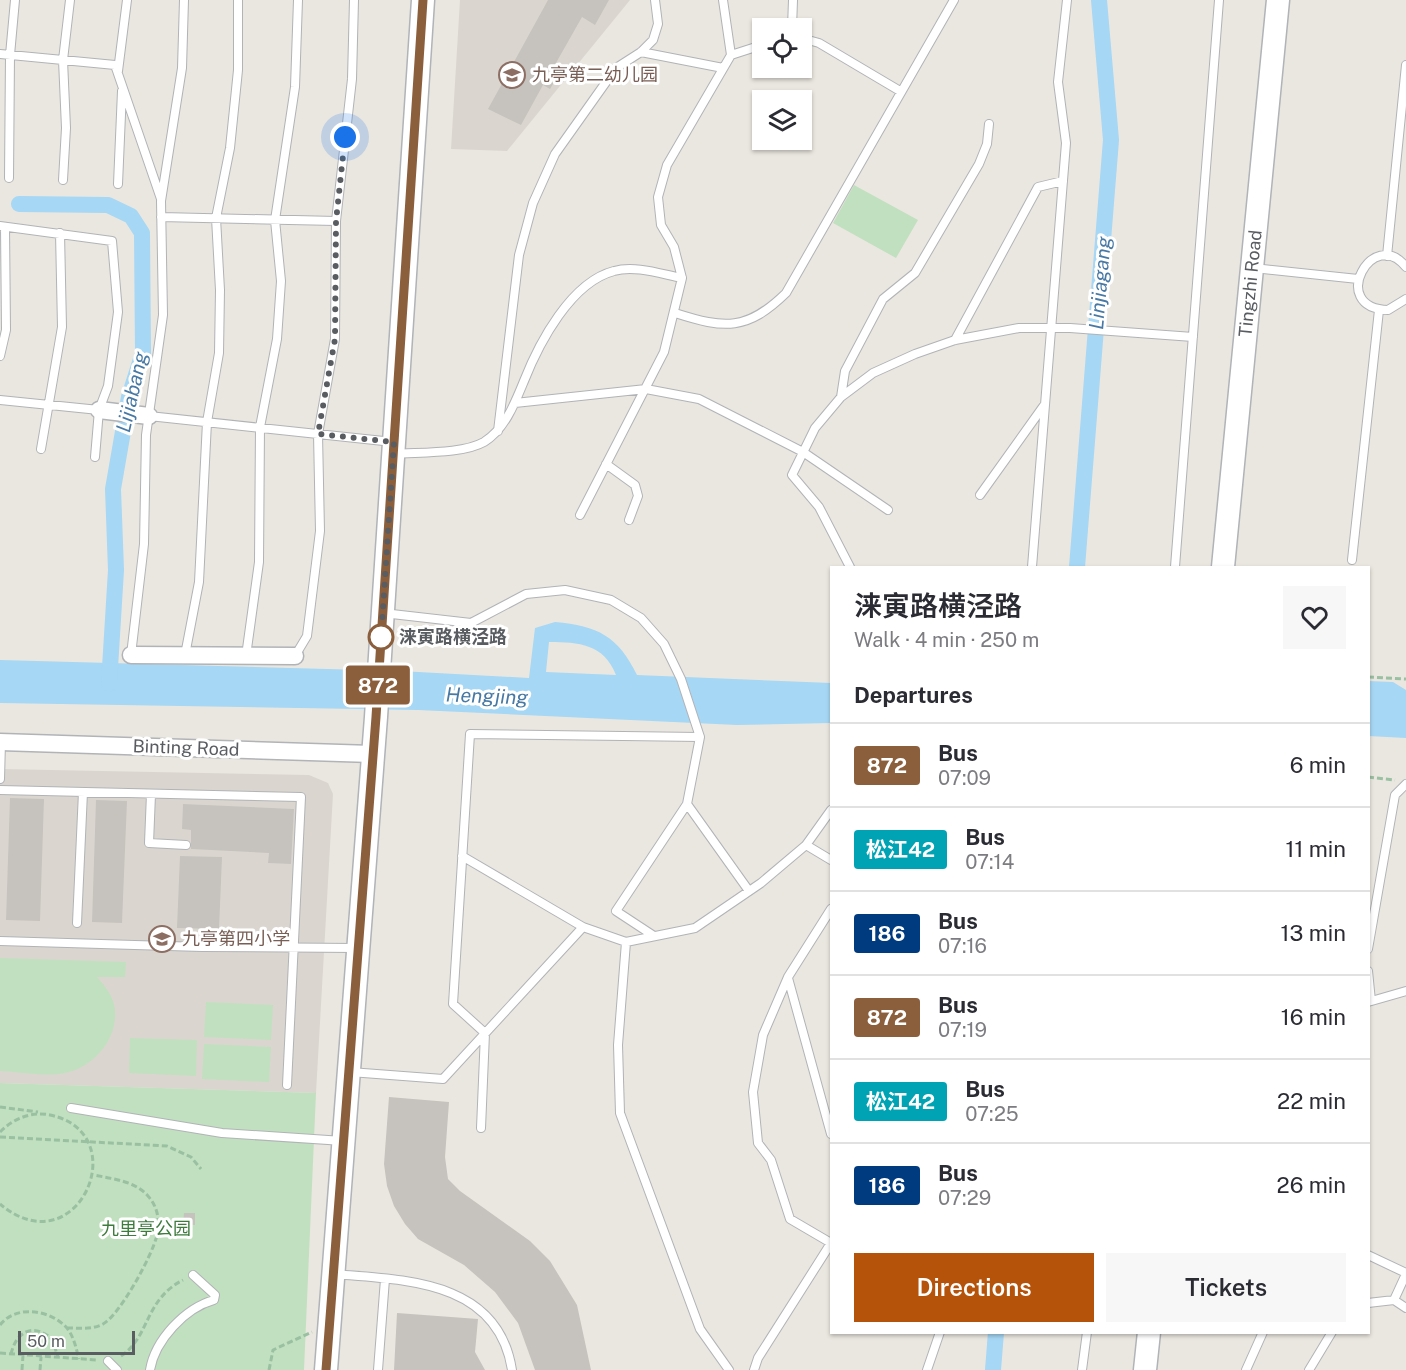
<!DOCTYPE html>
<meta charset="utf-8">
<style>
:root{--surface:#fff;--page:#f7f7f7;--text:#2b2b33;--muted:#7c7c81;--line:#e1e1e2;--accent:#b45309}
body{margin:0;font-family:"Public Sans","Noto Sans SC",sans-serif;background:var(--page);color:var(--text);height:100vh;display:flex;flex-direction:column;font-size:22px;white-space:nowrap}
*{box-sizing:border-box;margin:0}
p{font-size:20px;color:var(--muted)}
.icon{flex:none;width:33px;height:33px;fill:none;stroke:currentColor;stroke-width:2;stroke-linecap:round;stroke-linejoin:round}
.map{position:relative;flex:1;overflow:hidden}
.side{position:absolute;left:830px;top:566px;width:540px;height:768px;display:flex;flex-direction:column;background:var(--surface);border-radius:0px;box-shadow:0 2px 4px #0004}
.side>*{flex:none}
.badge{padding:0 12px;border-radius:4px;font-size:21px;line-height:39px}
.fabs{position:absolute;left:752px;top:18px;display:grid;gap:12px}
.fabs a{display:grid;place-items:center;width:60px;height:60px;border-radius:0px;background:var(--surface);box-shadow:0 2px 4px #0004;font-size:30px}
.scale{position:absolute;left:18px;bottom:15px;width:117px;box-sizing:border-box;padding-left:6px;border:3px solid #595c60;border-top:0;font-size:16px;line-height:21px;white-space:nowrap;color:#595c60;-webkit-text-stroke:4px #fff;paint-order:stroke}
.you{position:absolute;width:30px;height:30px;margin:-15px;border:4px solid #fff;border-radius:50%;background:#1a73e8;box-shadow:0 0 0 9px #1a73e833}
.map>.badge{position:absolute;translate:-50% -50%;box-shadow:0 0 0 3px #fff}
h2{padding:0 24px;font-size:22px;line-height:54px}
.round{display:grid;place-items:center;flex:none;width:63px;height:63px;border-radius:0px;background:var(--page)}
.summary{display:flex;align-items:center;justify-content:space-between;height:102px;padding:0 24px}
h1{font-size:28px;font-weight:600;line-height:45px}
.cta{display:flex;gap:12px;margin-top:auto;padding:12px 24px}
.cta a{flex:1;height:69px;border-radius:0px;background:var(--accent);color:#fff;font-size:24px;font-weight:600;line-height:69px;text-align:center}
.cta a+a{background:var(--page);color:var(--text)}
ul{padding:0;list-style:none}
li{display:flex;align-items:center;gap:18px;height:84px;padding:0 24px;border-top:2px solid var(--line)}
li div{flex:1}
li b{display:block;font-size:22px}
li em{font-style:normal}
li .badge{min-width:66px;font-weight:700;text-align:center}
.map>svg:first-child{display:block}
.education{fill:#dad6cf}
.green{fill:#c1e0bf}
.water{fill:#a6d7f4;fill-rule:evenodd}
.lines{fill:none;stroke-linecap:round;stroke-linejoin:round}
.canal{stroke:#a6d7f4;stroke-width:16}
.building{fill:#c6c2be}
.lane-casing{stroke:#b1b3b7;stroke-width:10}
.street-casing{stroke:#b1b3b7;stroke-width:19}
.secondary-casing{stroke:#b0b3b7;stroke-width:25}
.path{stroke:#9ac0a2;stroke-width:3;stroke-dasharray:6 3;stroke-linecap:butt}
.lane{stroke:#fff;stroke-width:8}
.street{stroke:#fff;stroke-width:16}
.secondary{stroke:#fff;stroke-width:22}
.line-casing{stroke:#fff;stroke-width:14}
.line{stroke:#8b5e3c;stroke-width:9}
.walk{stroke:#595c60;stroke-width:6;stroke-dasharray:0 10.8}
.stop-dot{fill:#fff;stroke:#8b5e3c;stroke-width:3}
.labels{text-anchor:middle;stroke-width:6;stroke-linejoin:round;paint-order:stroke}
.education-label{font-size:18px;fill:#785e54;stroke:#fff;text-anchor:start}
.street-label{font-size:18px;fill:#595c60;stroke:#fff}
.stop-label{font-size:18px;font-weight:bold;fill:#595c60;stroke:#fff;text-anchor:start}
.park-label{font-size:18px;fill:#3d7b3c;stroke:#fff}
.water-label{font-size:20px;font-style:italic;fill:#4779a4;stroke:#fff}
</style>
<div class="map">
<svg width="1406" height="1370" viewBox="0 0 1406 1370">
<rect width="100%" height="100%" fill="#eae7e0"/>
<path class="education" d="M460 0H630L507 151 451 149Z
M0 769 309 775 328 783 333 794 316 1093 0 1083Z"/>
<path class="green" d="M854 185 918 220 896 258 833 223Z
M0 958 126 962 125 977H97C104 985 111 993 114 1004 121 1036 95 1067 65 1073 45 1077 20 1072 0 1071Z
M206 1002 273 1005 271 1040 204 1037Z
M130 1038 197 1040 196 1076 129 1073Z
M204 1044 271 1047 269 1082 202 1079Z
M0 1083 316 1093 304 1370H0Z"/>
<path class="water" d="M555 622C598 626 618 636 637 675L831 683V723L737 725 418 710 0 703V660L400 671 529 678 535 628ZM549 642C579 642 604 644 616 675L546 672Z
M1368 681 1393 682 1406 690V738L1368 736Z"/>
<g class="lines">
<path class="canal" d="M19 204 108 205 131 216 142 233 143 353 129 397 113 489 116 570 109 684
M1077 567 1111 140 1099 0
M993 1370 996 1332"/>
</g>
<path class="building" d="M548 0H609L595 25 582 17 552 70 559 74 550 89 543 85 521 125 488 109Z
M10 798 44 799 40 921 6 920Z
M96 800 127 801 122 923 92 922Z
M183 804 294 809 291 864 268 863 269 853 191 849V830L182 829Z
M180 856 222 857 219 929 177 928Z
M389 1097 449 1102 445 1157 448 1179 460 1191 530 1241 550 1261 577 1305 591 1370H535L518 1323 495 1292 464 1265 418 1239 405 1224 394 1206 387 1186 384 1164Z
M184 1213H195V1225L183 1224Z
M397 1313 478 1319 475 1352 485 1370H394Z"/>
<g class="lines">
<defs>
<path id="lane" d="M723 0 731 55
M792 28 793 0
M801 38 819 43 900 91
M641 52 723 68
M0 54 115 65 161 199
M118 71 127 0
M9 178 10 55 15 0
M63 180 66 128 63 60 70 0
M118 184 122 91
M161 217 336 221
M0 226 112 241 118 312 108 386 99 410 95 457
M1387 256 1406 65
M1406 267C1373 225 1327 308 1388 310L1406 299
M1254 268 1358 279
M675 313C725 329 747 331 786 293L954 0
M955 340 1038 187 1063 181
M0 356 6 330 5 227
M841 397 845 371 883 299 915 273 979 164 987 144 989 124
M0 400 99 410
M515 403 646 389 699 399 803 452 888 510
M149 416 393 442
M498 431 519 255 533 203 555 154 616 68 641 52 653 40 658 24 655 0
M41 449 62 327 60 233
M394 454C419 452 463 454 484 442 505 429 515 403 524 381 539 343 571 282 614 271 635 265 661 274 682 278
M606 464 635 485 638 496 629 520
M980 495 1045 404
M580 515 664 352 682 278 674 247 661 225 658 197 667 165 731 55 762 45
M1352 560 1379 310
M850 567 819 507 792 475 815 428 841 397 873 373 915 354 955 340 1019 328H1070L1193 337
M1032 567 1066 143 1058 82 1067 0
M1175 567 1219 0
M383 613 471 623 526 594 565 590 611 600 641 618 664 644 681 679 700 737 687 804 616 911 654 936
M131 655 144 544 146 435 163 315 161 201 182 68 184 0
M185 655 199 582 207 422 219 353 220 290 216 218 230 148 238 70V0
M246 656 259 562 260 427 277 339 281 281 275 220 295 87 298 0
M295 656 307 636 320 531 318 434 335 339 336 221 352 79 354 0
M0 779 1 742
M0 790 301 797 287 1085
M151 794 149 843 186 845
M687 804 749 891
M806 845 831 860
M462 856 583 927 626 942 695 928 761 883 806 845 831 810
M77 923 83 792
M0 941 202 947 357 948
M626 942 618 1045 620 1113 700 1329 729 1370
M1368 949 1395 795 1406 784
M1368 971 1371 1001
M788 978 831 1134
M1368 1002 1406 991
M350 1072 443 1079 583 927
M71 1108 222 1133 343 1141
M481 1128 485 1033 453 1004 470 734 700 737
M831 1243 790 1219 771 1160 758 1143 753 1092 763 1035 788 977 831 909
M1368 1255 1406 1273
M334 1274C405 1280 498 1280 512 1370
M1394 1300 1406 1274
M1368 1303 1394 1300 1406 1308
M108 1361 117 1370
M150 1370C155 1340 185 1308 214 1300L215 1295 193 1275
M378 1370 385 1279
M754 1370 758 1358 831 1243
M927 1370 940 1332
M1082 1370 1087 1332
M1246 1370 1263 1332
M1309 1370 1332 1332"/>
<path id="street" d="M99 410 149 416
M131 655 295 656
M0 742 372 754"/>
<g id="secondary">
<path id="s1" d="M1223 567 1278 0"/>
<path d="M326 1370 376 717 423 0"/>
<path d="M1145 1370 1149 1332"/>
</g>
</defs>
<use href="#lane" class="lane-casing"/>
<use href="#street" class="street-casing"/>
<use href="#secondary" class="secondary-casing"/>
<path class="path" d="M1368 677 1406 679
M1368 777 1395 780
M0 1107 38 1112
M0 1132C13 1119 31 1111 50 1115 137 1133 77 1269 0 1204
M0 1137 167 1146 191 1157 201 1169
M0 1325C16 1304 51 1310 67 1328 74 1337 76 1348 79 1359
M67 1328C79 1328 92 1330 103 1324 120 1315 153 1254 157 1235 160 1221 158 1207 148 1196 135 1181 113 1179 94 1175
M0 1353 97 1360
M11 1354C16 1332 33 1322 52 1339L58 1357
M121 1356C150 1337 144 1300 183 1280
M22 1370 23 1355
M40 1370 41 1357
M269 1370 273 1350 312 1332"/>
<use href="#lane" class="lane"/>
<use href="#street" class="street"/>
<use href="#secondary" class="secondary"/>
</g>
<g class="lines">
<defs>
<path id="line" d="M326 1370 376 717 423 0"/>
</defs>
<use href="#line" class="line-casing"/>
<use href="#line" class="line"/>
<path class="walk" d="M345 137 336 221 335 339 318 434 394 442 381 639V637"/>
</g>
<defs>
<symbol id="school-ring" viewBox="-11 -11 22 22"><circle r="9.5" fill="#fff" stroke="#8d6e63" stroke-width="1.5"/><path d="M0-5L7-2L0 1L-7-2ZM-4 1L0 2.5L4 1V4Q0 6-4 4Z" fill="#8d6e63"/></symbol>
</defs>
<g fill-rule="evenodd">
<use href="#school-ring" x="497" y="60" width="30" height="30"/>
<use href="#school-ring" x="147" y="924" width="30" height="30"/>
</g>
<circle class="stop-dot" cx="381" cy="637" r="12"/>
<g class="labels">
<g class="education-label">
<text x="532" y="81">九亭第二幼儿园</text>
<text x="182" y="945">九亭第四小学</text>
</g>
<g class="street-label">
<text dy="6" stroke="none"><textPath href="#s1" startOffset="285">Tingzhi Road</textPath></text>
<text transform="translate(186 748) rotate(2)" y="6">Binting Road</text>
</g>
<g class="stop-label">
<text x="399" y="643">涞寅路横泾路</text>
</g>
<g class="park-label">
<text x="146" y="1235">九里亭公园</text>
</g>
<g class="water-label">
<text transform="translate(1100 283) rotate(-85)" y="7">Linjiagang</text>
<text transform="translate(132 392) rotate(-77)" y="7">Lijiabang</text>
<text transform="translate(487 696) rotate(2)" y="7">Hengjing</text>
</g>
</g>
</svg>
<div class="fabs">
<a><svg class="icon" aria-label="locate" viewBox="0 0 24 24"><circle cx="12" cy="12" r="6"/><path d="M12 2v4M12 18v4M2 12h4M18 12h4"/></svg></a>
<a><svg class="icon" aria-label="layers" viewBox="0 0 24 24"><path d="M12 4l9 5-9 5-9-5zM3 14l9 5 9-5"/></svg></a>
</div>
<div class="scale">50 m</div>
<div class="you" style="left:345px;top:137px"></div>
<b class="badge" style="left:378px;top:685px;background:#8b5e3c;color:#fff">872</b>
<section class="side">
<div class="summary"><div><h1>涞寅路横泾路</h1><p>Walk · 4 min · 250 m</p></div><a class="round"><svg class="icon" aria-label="heart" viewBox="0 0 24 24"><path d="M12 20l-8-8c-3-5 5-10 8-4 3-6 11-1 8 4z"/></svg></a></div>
<h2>Departures</h2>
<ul>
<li><span class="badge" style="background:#8b5e3c;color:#fff">872</span><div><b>Bus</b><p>07:09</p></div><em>6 min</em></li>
<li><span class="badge" style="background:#00a3b4;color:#fff">松江42</span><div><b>Bus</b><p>07:14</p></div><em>11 min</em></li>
<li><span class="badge" style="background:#003b80;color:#fff">186</span><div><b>Bus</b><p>07:16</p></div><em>13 min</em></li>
<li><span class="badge" style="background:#8b5e3c;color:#fff">872</span><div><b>Bus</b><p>07:19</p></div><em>16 min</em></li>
<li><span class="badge" style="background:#00a3b4;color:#fff">松江42</span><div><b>Bus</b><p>07:25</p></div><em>22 min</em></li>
<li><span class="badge" style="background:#003b80;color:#fff">186</span><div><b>Bus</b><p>07:29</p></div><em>26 min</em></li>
</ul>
<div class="cta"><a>Directions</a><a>Tickets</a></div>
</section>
</div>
